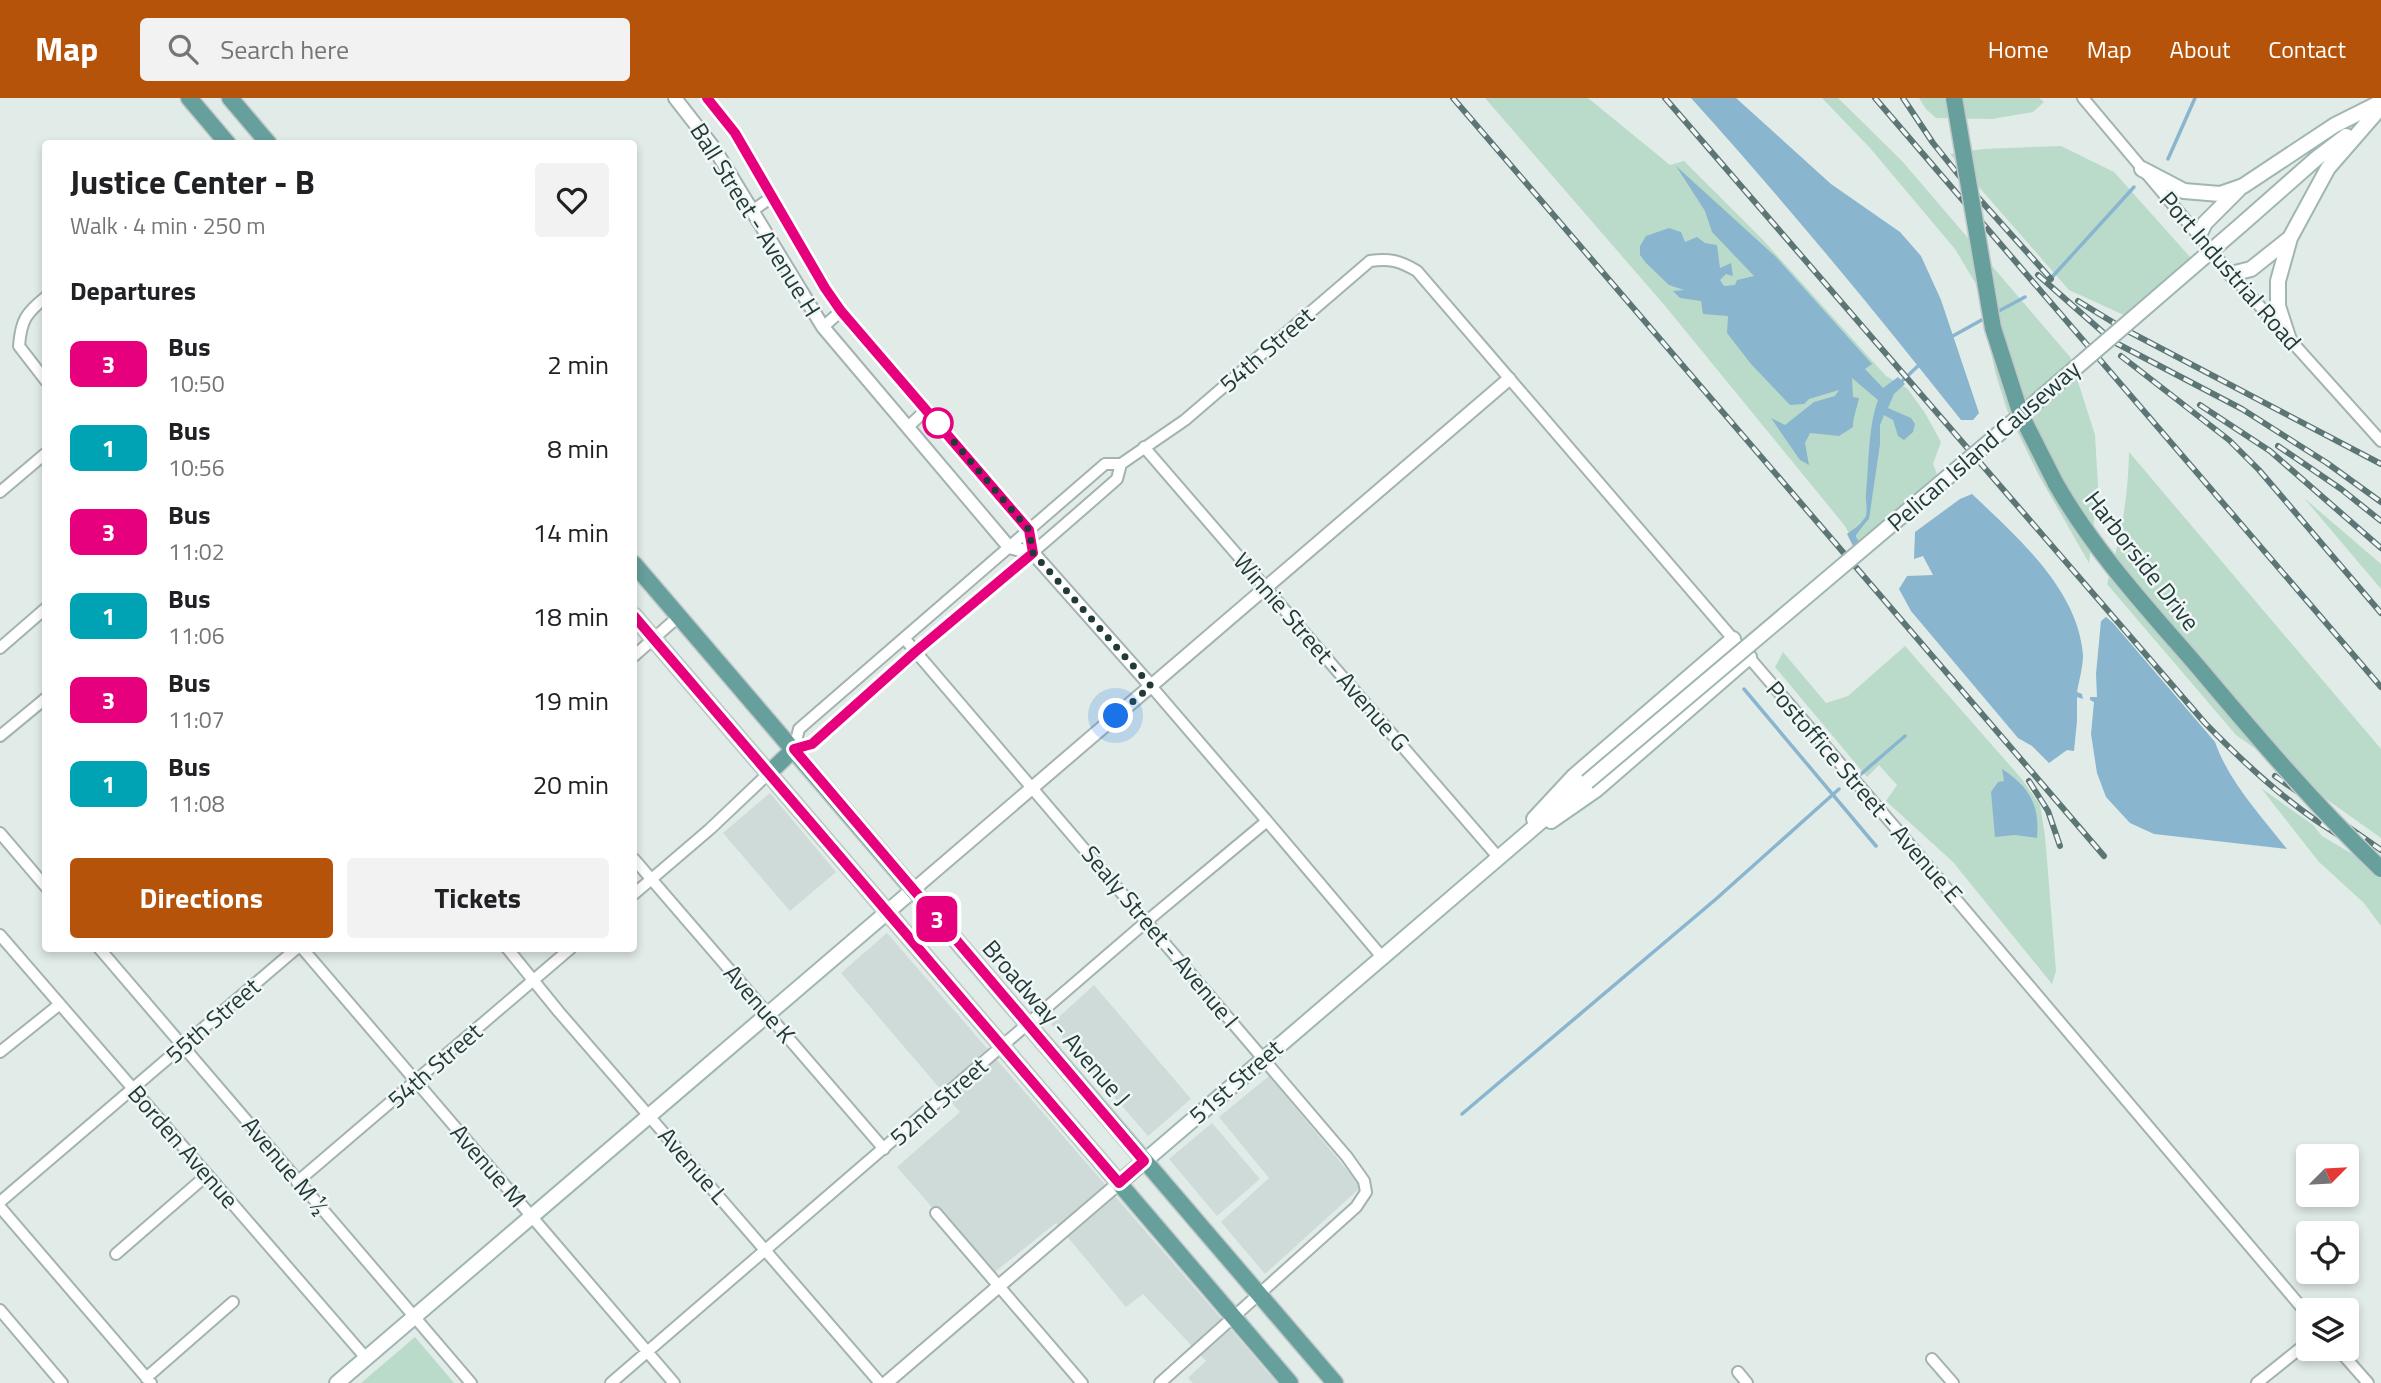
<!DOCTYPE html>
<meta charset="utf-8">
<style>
:root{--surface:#fff;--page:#f2f2f2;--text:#202124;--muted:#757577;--accent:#b45309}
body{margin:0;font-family:"Titillium Web",sans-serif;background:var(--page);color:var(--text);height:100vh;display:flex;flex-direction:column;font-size:26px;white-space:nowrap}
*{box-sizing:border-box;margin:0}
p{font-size:23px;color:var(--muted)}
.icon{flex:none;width:38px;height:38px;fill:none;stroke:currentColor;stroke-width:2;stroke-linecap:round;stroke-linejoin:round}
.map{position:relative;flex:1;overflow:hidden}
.drawer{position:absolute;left:42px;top:42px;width:595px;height:812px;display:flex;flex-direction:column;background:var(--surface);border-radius:7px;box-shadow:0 4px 10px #0003}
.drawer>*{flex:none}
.badge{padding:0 14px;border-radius:10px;font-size:24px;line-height:46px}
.needle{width:46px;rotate:66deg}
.tools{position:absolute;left:2296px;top:1046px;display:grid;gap:14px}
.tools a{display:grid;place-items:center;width:63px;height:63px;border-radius:7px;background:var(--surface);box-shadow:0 4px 10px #0003;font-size:35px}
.you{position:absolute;width:35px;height:35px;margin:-18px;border:5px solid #fff;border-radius:50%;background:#1a73e8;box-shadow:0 0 0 10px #1a73e833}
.map>.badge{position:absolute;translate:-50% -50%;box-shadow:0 0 0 4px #fff}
h2{padding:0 28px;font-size:26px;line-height:63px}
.round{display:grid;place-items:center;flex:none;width:74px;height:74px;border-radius:7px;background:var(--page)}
.headline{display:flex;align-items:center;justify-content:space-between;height:119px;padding:0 28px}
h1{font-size:33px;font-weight:700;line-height:52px}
.action{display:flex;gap:14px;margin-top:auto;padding:14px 28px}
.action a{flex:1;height:80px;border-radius:7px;background:var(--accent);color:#fff;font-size:28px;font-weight:700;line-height:80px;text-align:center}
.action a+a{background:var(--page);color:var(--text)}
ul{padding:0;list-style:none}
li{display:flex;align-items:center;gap:21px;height:84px;padding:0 28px}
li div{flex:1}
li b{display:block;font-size:26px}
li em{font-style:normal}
li .badge{min-width:77px;font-weight:700;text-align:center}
header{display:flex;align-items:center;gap:42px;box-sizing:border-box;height:98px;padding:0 35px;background:var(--accent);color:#fff}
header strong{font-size:33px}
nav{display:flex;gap:38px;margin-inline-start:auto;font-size:24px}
.search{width:490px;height:63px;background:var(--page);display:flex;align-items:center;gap:18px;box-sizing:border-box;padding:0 24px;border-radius:7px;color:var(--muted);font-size:26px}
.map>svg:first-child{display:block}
.built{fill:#cfdbd8}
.green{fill:#badbca}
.water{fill:#8ab5ce}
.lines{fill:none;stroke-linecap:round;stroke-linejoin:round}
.stream{stroke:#8ab5ce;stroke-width:3.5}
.minor-casing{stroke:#a4b3b0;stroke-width:14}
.tertiary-casing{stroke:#a4b3b0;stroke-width:16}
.secondary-casing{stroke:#a0b6b3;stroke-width:18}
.primary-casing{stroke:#c1c8c8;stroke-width:19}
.minor{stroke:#fff;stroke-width:10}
.tertiary{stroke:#fff;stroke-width:12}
.secondary{stroke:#fff;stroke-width:14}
.primary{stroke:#679f9c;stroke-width:16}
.rail-casing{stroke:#5c7675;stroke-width:6}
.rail{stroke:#f1f7f6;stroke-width:3.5;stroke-dasharray:10;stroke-linecap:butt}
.secondary-bridge-casing{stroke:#a0b6b3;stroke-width:18;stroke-linecap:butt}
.primary-bridge-casing{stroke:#c1c8c8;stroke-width:19;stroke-linecap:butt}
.secondary-bridge{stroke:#fff;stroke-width:14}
.primary-bridge{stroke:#679f9c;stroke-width:16}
.line-casing{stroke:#fff;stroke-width:16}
.line{stroke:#e6007e;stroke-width:10}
.walk{stroke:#223b39;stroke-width:7;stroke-dasharray:0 12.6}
.stop-dot{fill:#fff;stroke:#e6007e;stroke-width:3.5}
.labels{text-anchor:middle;stroke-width:5;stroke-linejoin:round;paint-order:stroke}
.street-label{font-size:24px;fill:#223b39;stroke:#f1f7f6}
</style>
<header>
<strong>Map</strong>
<div class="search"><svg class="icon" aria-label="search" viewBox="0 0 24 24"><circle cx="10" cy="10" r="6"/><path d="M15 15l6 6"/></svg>Search here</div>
<nav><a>Home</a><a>Map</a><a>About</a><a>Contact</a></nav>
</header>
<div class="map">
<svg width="2381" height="1285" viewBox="0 0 2381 1285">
<rect width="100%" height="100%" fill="#e1ebe8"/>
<path class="built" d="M770 695 836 774 790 813 723 735Z
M887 835 1277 1285H1193L1188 1280 1206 1263 1143 1196 1126 1209 1056 1125 991 1177 897 1069 960 1014 841 875Z
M1094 887 1191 1001 1148 1038 1051 926Z
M1269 978 1361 1089 1265 1176 1221 1124 1269 1080 1219 1019Z
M1212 1025 1260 1081 1217 1118 1169 1061Z"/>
<path class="green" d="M1485 0H1588L1670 67 1684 63 1763 142 1886 278 1907 290 1925 315 1941 344 1933 366 1942 389 1861 457 1845 428 1666 209Z
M1822 0H1838L1902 63 2070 259 2095 337 2098 389 2089 465 2038 376 2007 312 1996 277 1976 186 1955 151 1870 50Z
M1919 0H2039L2044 4 2033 14 1992 21 1936 20 1926 11Z
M2061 48 2114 74 2191 160 2126 218 2069 192 1950 56 1983 51Z
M2129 354 2381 651V740L2236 637 2107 486C2121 439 2128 403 2129 354Z
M2304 400 2381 466V491Z
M1905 548 2021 680 2040 707 2045 738 2056 873 2052 886 1953 764 1886 703 1897 687 1879 667 1867 679 1775 569 1783 554 1826 605 1848 598Z
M2261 690 2313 727 2322 738 2381 773V828L2364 805 2319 764Z
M415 1239 454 1285H361Z"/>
<path class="water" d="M1691 0H1736L1831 86 1900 134 1921 158 1941 202 1979 315 1973 322H1961C1874 212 1785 104 1691 0Z
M1676 68 1776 159 1872 266 1865 271 1883 290 1898 279 1905 286 1894 296 1888 310 1911 320 1915 326 1913 334 1904 342 1898 338 1893 322 1884 317 1880 327V346L1869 421 1856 434V439L1863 449 1856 454 1847 436C1852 432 1860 427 1864 422 1869 414 1865 403 1866 395 1869 365 1868 329 1878 302L1852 280 1853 299 1859 300C1857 311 1853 318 1853 329L1839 338 1810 335 1805 345 1809 367 1800 362 1771 320 1785 327 1814 304 1835 298 1839 292 1809 301 1804 306 1790 307 1751 266 1727 235 1728 218 1703 216 1701 203 1680 200 1673 193 1684 192 1669 187 1646 165 1640 157V148L1646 138 1669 130 1681 134 1685 144 1697 139 1705 145 1717 147 1720 170 1731 165 1733 178 1726 176 1720 182 1724 188 1735 187 1737 182 1754 178 1712 134 1705 113Z
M1972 396C2016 438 2078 491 2083 557 2083 569 2079 583 2077 594L2082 596 2083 601 2077 599V623L2074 653 2067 652 2049 665 2032 648 2018 640 1911 513 1899 491 1907 478 1933 477 1923 458 1914 461 1915 434 1960 401Z
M2106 519 2113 525 2215 644C2229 684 2261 718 2287 751L2154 736 2130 725 2106 699 2097 675 2091 636 2094 604 2090 602V599H2097L2096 576 2101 523Z
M2002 671C2030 689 2040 708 2037 740L2015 737 1995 739 1991 694 1998 684 2004 683Z"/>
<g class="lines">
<path class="stream" d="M2168 61 2195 0
M2053 178 2134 89
M1997 214 2025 199
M1951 239 1987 219
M1899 286 1921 265
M1854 437 1866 421
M1744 591 1876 748
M1861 676 1905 638
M1462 1016 1716 801 1839 691"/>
<defs>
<path id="minor" d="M2083 0 2231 176 2381 343
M752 113 772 99
M46 199C26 215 21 222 19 248L46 283
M823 229 841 213
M909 328 926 312
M1144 349 1498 759
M1121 366 1117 381C1016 470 913 556 812 646L794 651 799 631 1105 366H1121L1185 322 1370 163C1390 160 1400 163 1417 173L1899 734 2308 1217
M0 394 46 355
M904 540 1347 1059 1364 1083 1366 1094 1356 1109 1160 1285
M0 550 46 510
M634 558 678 519
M0 638 46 600
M1267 723 1382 859
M0 735 46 789
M634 761 884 1051
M634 796 710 731 769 675
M0 837 366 1260
M99 850 471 1285
M302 850 674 1285
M507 850 559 914 880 1285
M0 954 60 906
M297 1084 571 850
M0 1104 297 850
M0 1109 151 1285
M936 1115 1082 1285
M116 1156 207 1077
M0 1212 62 1285
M2338 1251 2368 1285
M1932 1261 1953 1285
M1738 1274 1747 1285
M146 1280 233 1204
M611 1285 1147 823 1267 723 1151 588
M2257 1285 2308 1244"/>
<path id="tertiary" d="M675 0 714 50 823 229 1009 449 1033 455
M707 0 735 35 825 190 841 213 1029 432 1033 455 1151 588
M913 792 1509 281
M886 1285 1119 1085"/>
<path id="secondary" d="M2142 71 2184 93 2220 96 2243 88 2335 27 2381 4
M2241 127 2317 60 2346 38
M2199 137 2205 125 2239 91
M2231 176 2251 171 2290 140
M2289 242 2278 208V183L2290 140 2328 70 2375 16
M1534 721 1574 678 1733 541
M1551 723 1597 691 1749 559
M1119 1085 1587 684
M337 1285 913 792"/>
<path id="primary" d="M189 0 228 46
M230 0 269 46
M2021 317 2056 386
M634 466 1335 1285
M634 518 1290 1285
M769 675 794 651"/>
</defs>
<use href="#minor" class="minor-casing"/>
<use href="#tertiary" class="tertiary-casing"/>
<use href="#secondary" class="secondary-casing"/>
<use href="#primary" class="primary-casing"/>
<use href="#minor" class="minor"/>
<use href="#tertiary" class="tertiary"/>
<use href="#secondary" class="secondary"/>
<use href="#primary" class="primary"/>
<defs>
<path id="rail" d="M1453 0 2104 758
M1665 0 2205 625C2239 660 2274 693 2314 721 2336 736 2359 750 2381 765
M1875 0 2381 589
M1903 0 1933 45 1965 85 2051 181
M2038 177 2114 244 2242 311 2327 365 2381 404
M2078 203 2124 231 2381 366
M2121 258 2229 342 2259 372 2381 515
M2200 307 2270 353 2381 450
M2278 348 2341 391 2381 423
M2275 678 2381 752
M2029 683 2048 713 2060 748"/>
</defs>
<use href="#rail" class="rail-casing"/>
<use href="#rail" class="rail"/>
<defs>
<path id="secondary-bridge" d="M1587 684 2021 317 2241 127"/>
<path id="primary-bridge" d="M1954 0 1993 230 2021 317
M2056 386C2095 454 2148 511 2199 570 2257 639 2316 708 2381 771"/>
</defs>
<use href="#secondary-bridge" class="secondary-bridge-casing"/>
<use href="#primary-bridge" class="primary-bridge-casing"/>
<use href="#secondary-bridge" class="secondary-bridge"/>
<use href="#primary-bridge" class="primary-bridge"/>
</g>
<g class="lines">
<defs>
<path id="line" d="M634 518 1119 1085 1144 1063 794 651 812 646 915 554 1033 455 1029 432 841 213 825 190 735 35 707 0"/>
</defs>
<use href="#line" class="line-casing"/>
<use href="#line" class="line"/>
<path class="walk" d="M938 325 1029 432 1033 455 1151 588 1116 618"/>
</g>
<circle class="stop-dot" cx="938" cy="325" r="14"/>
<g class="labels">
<g class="street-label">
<text transform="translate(755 122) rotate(58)" y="8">Ball Street - Avenue H</text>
<text transform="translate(2230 173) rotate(49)" y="8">Port Industrial Road</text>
<text transform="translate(1267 252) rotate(-41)" y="8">54th Street</text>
<text transform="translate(1984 348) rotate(-41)" y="8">Pelican Island Causeway</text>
<text transform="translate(2142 463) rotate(52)" y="8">Harborside Drive</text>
<text transform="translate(1321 554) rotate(49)" y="8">Winnie Street - Avenue G</text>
<text transform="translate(1864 694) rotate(49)" y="8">Postoffice Street - Avenue E</text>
<text transform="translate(1160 839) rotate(50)" y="8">Sealy Street - Avenue I</text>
<text transform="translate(759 906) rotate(49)" y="8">Avenue K</text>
<text transform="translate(213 923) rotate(-41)" y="8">55th Street</text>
<text transform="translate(1056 925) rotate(49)" y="8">Broadway - Avenue J</text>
<text transform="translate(435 968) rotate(-41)" y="8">54th Street</text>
<text transform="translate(1236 984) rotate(-41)" y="8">51st Street</text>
<text transform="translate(939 1004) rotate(-41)" y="8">52nd Street</text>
<text transform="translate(183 1049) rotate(49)" y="8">Borden Avenue</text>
<text transform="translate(285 1068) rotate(50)" y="8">Avenue M ½</text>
<text transform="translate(488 1068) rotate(49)" y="8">Avenue M</text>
<text transform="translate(693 1068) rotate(49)" y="8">Avenue L</text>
</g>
</g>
</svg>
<div class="tools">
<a><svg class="needle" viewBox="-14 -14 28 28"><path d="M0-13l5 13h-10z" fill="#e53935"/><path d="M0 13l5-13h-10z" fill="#757577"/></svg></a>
<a><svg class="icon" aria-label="locate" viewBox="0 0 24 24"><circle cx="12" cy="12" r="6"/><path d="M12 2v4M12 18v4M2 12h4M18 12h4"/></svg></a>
<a><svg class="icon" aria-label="layers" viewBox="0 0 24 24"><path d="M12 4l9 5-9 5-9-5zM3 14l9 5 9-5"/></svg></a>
</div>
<div class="you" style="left:1116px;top:618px"></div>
<b class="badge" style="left:937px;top:821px;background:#e6007e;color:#fff">3</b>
<section class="drawer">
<div class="headline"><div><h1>Justice Center - B</h1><p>Walk · 4 min · 250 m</p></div><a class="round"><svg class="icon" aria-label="heart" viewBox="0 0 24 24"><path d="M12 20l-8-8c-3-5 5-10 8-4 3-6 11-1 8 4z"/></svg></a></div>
<h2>Departures</h2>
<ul>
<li><span class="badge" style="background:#e6007e;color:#fff">3</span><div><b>Bus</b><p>10:50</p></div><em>2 min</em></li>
<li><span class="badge" style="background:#00a3b4;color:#fff">1</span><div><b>Bus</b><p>10:56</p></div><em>8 min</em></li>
<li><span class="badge" style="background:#e6007e;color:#fff">3</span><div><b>Bus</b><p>11:02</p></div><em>14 min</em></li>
<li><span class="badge" style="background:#00a3b4;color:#fff">1</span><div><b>Bus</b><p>11:06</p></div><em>18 min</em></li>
<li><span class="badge" style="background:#e6007e;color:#fff">3</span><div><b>Bus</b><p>11:07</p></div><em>19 min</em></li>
<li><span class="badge" style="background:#00a3b4;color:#fff">1</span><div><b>Bus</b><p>11:08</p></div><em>20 min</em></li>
</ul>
<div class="action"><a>Directions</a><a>Tickets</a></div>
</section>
</div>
